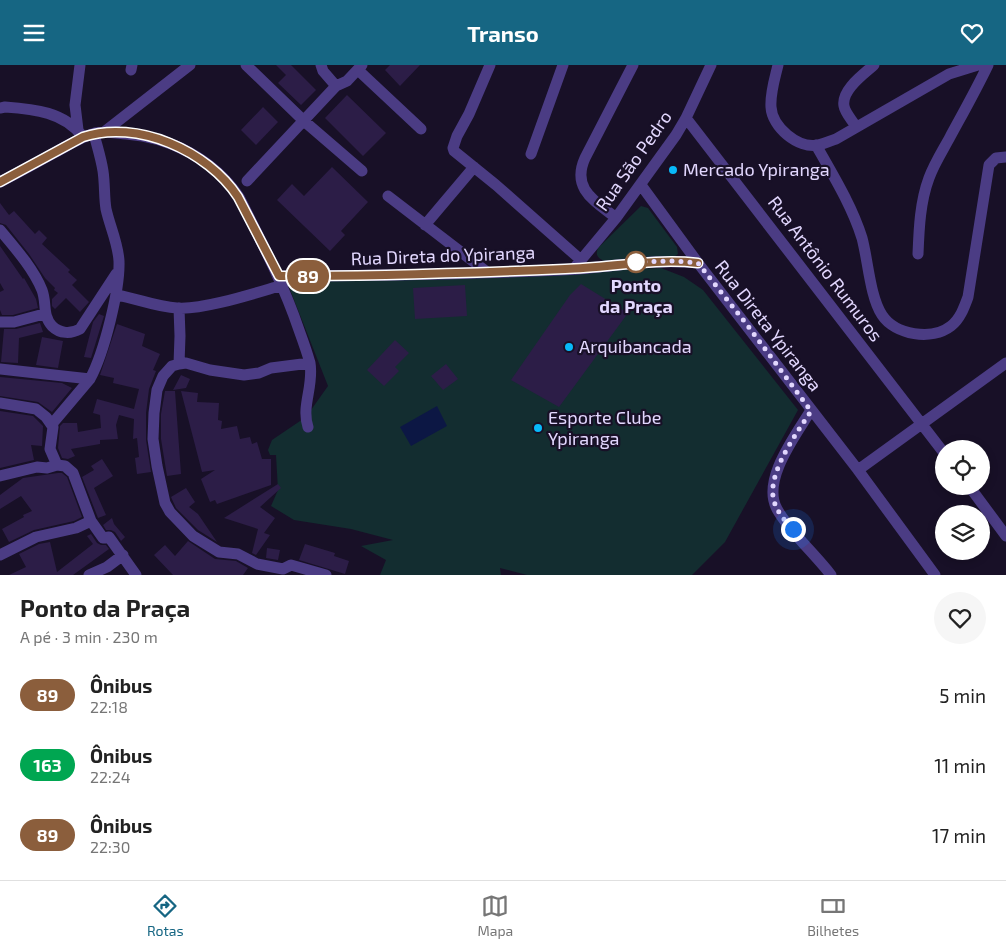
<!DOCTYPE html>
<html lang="pt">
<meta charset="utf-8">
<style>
:root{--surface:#fff;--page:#f6f6f6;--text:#222;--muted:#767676;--line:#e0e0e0;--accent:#166683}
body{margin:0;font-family:"Exo 2",sans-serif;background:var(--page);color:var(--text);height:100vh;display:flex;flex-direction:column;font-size:19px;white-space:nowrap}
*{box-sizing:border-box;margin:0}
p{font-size:16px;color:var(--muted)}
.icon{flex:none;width:28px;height:28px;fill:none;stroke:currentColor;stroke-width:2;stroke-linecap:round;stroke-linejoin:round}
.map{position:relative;height:510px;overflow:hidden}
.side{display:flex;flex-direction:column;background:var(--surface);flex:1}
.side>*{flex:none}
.badge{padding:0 10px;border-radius:16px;font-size:18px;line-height:32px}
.buttons{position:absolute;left:935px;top:375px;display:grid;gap:10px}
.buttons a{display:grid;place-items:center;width:55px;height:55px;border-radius:50%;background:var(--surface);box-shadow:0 2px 8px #0003;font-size:25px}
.you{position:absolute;width:25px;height:25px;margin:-12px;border:4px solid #fff;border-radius:50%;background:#1a73e8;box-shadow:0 0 0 8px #1a73e833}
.map>.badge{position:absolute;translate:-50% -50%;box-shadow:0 0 0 2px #fff}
.round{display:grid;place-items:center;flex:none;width:52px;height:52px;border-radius:26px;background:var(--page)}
.head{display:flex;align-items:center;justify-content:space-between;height:85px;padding:0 20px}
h1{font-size:24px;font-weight:700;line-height:38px}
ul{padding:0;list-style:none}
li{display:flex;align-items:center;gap:15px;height:70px;padding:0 20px}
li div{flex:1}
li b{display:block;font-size:19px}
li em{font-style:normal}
li .badge{min-width:55px;font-weight:700;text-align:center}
header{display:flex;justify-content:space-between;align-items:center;height:65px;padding:0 20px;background:var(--accent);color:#fff;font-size:22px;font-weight:700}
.tabs{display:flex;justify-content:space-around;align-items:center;height:70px;border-top:1px solid var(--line);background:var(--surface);font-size:14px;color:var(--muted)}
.tabs a{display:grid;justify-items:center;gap:2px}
.tabs .on{color:var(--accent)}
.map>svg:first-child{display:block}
.green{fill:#132d30}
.water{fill:#0c1744}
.building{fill:#2c1d47}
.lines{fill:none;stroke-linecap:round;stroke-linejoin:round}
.minor{stroke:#4b3c84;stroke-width:11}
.line-casing{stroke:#fff;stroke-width:11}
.line{stroke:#8b5e3c;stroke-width:8}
.walk{stroke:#e2d7fe;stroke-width:5;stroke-dasharray:0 9}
.poi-dot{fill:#08b9f9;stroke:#181027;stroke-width:2}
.stop-dot{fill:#fff;stroke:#8b5e3c;stroke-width:2.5}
.labels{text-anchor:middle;stroke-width:4.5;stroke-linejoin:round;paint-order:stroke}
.street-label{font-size:18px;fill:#e2d7fe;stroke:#181027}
.poi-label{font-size:18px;fill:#e2d7fe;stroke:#181027;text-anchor:start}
.stop-label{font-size:18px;font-weight:bold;fill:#e2d7fe;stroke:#181027}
</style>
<header><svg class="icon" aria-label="menu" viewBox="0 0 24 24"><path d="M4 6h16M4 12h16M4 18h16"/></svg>Transo<svg class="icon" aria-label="heart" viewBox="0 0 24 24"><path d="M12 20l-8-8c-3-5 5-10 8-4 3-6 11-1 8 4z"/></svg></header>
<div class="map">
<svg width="1006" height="510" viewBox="0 0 1006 510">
<rect width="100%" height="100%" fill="#181027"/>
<path class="green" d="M641 141 648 143 677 182 678 189 674 192 605 196C598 194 595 190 598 183Z
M661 203 684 212 703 225 798 345 725 477 692 510H527L500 503 501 510H380L386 495 361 481 393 475 351 464 294 455 271 441 278 425 276 390H270L268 385 272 375 306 352 328 321 287 217Z"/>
<path class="water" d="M437 341 447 361 411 381 400 362Z"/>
<path class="building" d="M276 0H291L316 25 301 40 278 18 286 10Z
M390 0H420L400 21 385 5Z
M347 30 386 68 363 91 325 53Z
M263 42 278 57 256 80 241 65Z
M332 102 368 137 341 166 345 170 330 186 277 135 292 119 304 131Z
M0 138 9 150 14 146 35 169 39 165 47 173 42 179 70 205 68 207 77 215 72 220 89 237 80 247 66 233 55 244 52 241V234L58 228 54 225 55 223 45 213 29 189 6 160 0 158Z
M0 181 23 214 24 213 36 234 38 243 13 250H2L0 245V227L4 225 0 218Z
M581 219 628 248 559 342 511 315 570 230Z
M465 220 467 251 415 254 413 223Z
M99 249 104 251 91 293 84 292 93 257Z
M40 258 43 267 19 273 18 298 1 297 4 264H16Z
M117 259 145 269 142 281 160 289 153 305 156 306 149 324 146 348V375L151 407 137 409 135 393 139 392 137 373 133 374 134 354 119 350 116 360 118 374 100 375V379L71 384 75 391 68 394 62 393 58 383 60 361 63 358H77L78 367 101 363 100 350 93 348 97 334 134 344 139 324 113 318 114 313 100 310Z
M42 272 63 276 58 303 36 300Z
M395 275 409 288 395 302 399 306 384 321 367 305Z
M446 299 458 314 443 325 431 311Z
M181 310 190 314 186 323 173 325Z
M0 312 62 318 72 323 52 347 38 337 0 331Z
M165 326H175L181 409 167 411 161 374V349Z
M181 326 198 328 197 337 219 338 218 355 222 356 221 364 237 361 240 374 250 372 252 379 257 377 262 394H271V420L217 439 215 435 210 437 201 414 215 405 202 407Z
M0 346 33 351 43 361 42 381 31 380 34 395 0 403Z
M102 394 113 411 94 423 106 450 98 453 82 412 94 405 91 401Z
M58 408H62L67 412 82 452 74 456 34 465 9 477 2 464 24 452 23 450 32 446 21 431 0 444V430L23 413Z
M278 419 281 423 260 442 275 453 264 468 270 470 256 490 252 488 258 464 224 453Z
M186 423 195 437 189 442 198 449 217 477 198 465 176 443 171 432Z
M112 453 114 459 125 472 121 476 115 467 111 465H106L103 460Z
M91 469 97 478 101 480H106L109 484 73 510H9L26 502 19 489 39 479 50 477 57 507 93 479 87 471Z
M188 476 215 494 236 496 248 503 243 510H173L154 490 165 480 175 491Z
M305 479 335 488 334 491 349 496 345 509 299 495Z
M267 483 280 485 278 495 266 493Z"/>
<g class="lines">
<path class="minor" d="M246 0 304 56 362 106
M321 0 323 6 336 21
M490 0 469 49 457 71 453 83 454 86 496 120 581 195
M778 0C775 13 770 28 771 42 772 62 798 84 818 80 824 79 830 76 836 74L949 9 978 0
M131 5 132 0
M358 5 421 64
M0 43 5 42C34 44 65 47 83 72
M686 53 944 388
M856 62C853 56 845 48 844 41 841 25 864 9 874 0
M78 65 75 40 80 0
M104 67 190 0
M816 80C833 110 852 141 862 173 868 195 870 232 882 250 895 270 932 276 951 261 960 254 964 243 968 232L989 100 996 93 1006 92
M531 89 563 0
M247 116 336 21 347 16 362 0
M0 117C18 108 36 98 54 88 67 81 81 72 95 68 105 66 115 68 126 69 170 72 213 94 239 132 261 176 283 218 299 265 303 276 307 287 310 298 314 321 301 341 308 362
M641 120 698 198 858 405 935 510
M388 131 487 207
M616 153C595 136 571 124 585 93L633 0
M425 160 474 102
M0 165C15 183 33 203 42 225 47 238 42 250 52 261 60 269 71 269 80 264L116 209
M918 189C919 164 920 137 929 113 934 99 943 85 950 72 963 48 976 25 988 0
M576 201 616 153 676 70 686 53 711 0
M279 211C373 211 467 209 561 205 607 203 651 193 698 198
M116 230C136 233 156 242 177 243 204 245 255 228 283 220
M0 257H14L44 249
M310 298 271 303 259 308 244 310 210 305 186 298 179 299 172 301 163 311 157 325 154 348 153 374 157 401 165 438 170 447 193 471 219 487 238 489 257 499 283 504 291 500 326 510
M179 299 180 271 179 243
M0 304 90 314
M0 338 36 344 46 352 53 362 50 384 57 400 65 401 73 408 91 456 103 473 109 472 136 510
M811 345C796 370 761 415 777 444 789 466 815 489 831 510
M52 359 90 314C104 288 120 225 119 196 118 178 110 162 106 144 104 132 105 119 103 106 101 93 97 81 94 69
M858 405 1006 298
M0 411 37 402 47 403 57 400
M969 421 1006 471
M0 490 36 472 76 463 91 456
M89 510 107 502 123 490"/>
</g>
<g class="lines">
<defs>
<path id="line" d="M0 117 83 72C137 54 208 86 238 132L279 211C374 211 469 208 565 204 610 203 652 193 698 198"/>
</defs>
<use href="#line" class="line-casing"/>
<use href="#line" class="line"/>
<path class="walk" d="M636 197 677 196 698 198 748 261 811 346C797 368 766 409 774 436 777 447 785 456 793 464"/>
</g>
<g class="poi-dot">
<circle cx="673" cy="105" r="5"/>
<circle cx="569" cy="282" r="5"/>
<circle cx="538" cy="363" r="5"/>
</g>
<circle class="stop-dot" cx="636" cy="197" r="10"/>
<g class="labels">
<g class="street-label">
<text transform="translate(634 96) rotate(-55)" y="6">Rua São Pedro</text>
<text transform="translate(443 191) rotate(-2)" y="6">Rua Direta do Ypiranga</text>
<text transform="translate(825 204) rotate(53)" y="6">Rua Antônio Rumuros</text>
<text transform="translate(768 261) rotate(52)" y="6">Rua Direta Ypiranga</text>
</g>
<g class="poi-label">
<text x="683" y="111">Mercado Ypiranga</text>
<text x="579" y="288">Arquibancada</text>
<text x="548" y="359">Esporte Clube<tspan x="548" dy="21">Ypiranga</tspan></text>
</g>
<g class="stop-label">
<text x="636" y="227">Ponto<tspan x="636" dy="21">da Praça</tspan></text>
</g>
</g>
</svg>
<div class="buttons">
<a><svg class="icon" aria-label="locate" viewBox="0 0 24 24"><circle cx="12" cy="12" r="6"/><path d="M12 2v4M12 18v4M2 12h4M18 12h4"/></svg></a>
<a><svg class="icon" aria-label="layers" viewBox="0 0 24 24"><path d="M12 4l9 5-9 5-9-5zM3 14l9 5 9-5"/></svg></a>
</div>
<div class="you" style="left:793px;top:464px"></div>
<b class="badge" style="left:308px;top:211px;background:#8b5e3c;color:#fff">89</b>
</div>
<section class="side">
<div class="head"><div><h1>Ponto da Praça</h1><p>A pé · 3 min · 230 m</p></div><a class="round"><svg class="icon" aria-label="heart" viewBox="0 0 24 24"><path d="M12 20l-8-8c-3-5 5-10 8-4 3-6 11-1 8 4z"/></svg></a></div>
<ul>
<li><span class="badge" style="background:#8b5e3c;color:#fff">89</span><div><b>Ônibus</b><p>22:18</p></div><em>5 min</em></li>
<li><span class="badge" style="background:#00a651;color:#fff">163</span><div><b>Ônibus</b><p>22:24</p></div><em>11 min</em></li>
<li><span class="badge" style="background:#8b5e3c;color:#fff">89</span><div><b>Ônibus</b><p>22:30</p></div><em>17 min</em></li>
</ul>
</section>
<nav class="tabs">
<a class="on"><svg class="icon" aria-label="directions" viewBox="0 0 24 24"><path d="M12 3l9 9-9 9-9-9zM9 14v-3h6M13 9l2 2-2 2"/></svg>Rotas</a>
<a><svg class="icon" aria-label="map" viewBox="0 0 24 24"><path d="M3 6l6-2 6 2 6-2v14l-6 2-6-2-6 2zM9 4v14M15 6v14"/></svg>Mapa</a>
<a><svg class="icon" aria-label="tickets" viewBox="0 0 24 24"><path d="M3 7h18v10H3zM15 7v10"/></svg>Bilhetes</a>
</nav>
